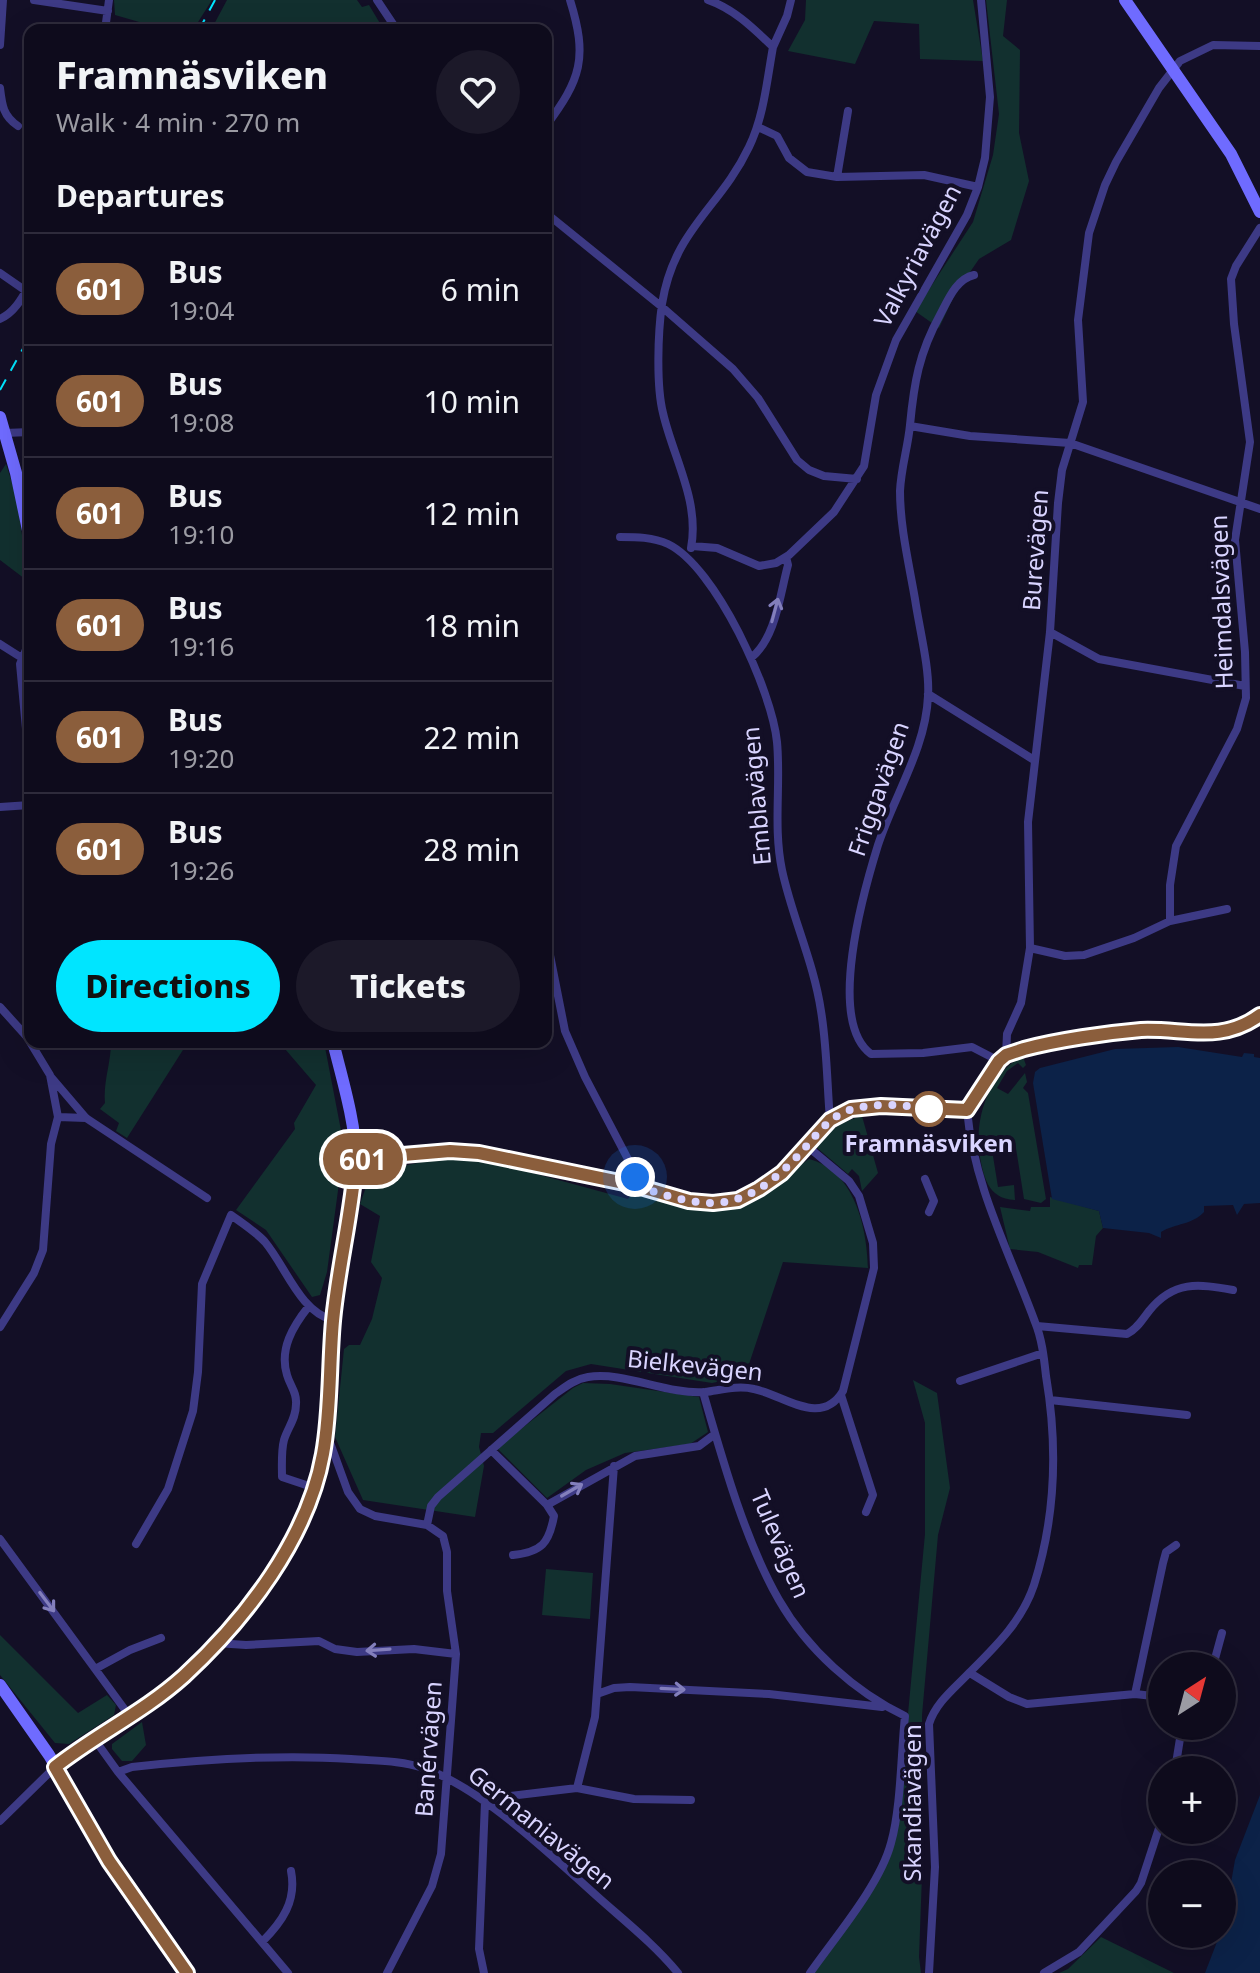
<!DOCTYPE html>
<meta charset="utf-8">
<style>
:root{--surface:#0e0b1c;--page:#1c1929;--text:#f1f3f6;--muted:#9b9ba3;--line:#2e2b3b;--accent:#00e5ff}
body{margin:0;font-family:"Noto Sans",sans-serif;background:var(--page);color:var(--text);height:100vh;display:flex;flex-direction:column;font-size:30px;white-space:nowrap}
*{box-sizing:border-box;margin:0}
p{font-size:26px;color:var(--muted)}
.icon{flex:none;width:44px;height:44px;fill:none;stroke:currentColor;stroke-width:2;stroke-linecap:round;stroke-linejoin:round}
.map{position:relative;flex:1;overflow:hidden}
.sheet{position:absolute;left:24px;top:24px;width:528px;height:1024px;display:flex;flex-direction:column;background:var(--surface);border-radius:16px;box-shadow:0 8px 32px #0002,0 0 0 2px var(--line)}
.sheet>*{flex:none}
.badge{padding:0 16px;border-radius:26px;font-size:28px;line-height:52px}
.needle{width:52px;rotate:36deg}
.buttons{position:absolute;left:1148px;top:1652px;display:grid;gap:16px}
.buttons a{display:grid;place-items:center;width:88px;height:88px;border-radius:50%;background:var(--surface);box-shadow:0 8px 32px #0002,0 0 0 2px var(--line);font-size:40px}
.you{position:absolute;width:40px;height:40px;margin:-20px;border:6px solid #fff;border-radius:50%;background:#1a73e8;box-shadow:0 0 0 12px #1a73e833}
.map>.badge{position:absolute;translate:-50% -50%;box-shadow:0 0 0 4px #fff}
h2{padding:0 32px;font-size:30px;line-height:72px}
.round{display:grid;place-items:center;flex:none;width:84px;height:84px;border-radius:42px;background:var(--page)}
.overview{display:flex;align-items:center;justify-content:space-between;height:136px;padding:0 32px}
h1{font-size:38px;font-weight:800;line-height:60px}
.action{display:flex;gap:16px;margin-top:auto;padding:16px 32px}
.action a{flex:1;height:92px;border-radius:48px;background:var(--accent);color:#111;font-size:32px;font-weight:800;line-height:92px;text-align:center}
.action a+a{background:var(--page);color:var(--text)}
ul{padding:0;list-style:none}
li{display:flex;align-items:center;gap:24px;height:112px;padding:0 32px;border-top:2px solid var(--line)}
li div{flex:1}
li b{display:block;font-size:30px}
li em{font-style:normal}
li .badge{min-width:88px;font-weight:700;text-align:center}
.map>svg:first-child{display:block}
.green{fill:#12302f}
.water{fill:#0c2248}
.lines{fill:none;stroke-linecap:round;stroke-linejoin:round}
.street{stroke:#3d3a85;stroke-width:8}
.secondary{stroke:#6f6bff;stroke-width:12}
.rail{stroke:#00e5ff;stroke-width:2;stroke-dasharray:12 10;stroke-linecap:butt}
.oneway{stroke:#837fbc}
.line-casing{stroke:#fff;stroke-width:18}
.line{stroke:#8b5e3c;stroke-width:12}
.walk{stroke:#d9d4ff;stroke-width:8;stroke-dasharray:0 14.4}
.stop-dot{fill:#fff;stroke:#8b5e3c;stroke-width:4}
.labels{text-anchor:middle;stroke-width:8;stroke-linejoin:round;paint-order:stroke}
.street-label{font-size:24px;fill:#d9d4ff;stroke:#130f26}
.stop-label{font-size:24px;font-weight:bold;fill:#d9d4ff;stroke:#130f26}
</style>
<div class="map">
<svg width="1260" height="1973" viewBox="0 0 1260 1973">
<rect width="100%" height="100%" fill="#130f26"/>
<path class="green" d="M114 0H212L193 30H167L115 15Z
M227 0H357L362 7 369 5 384 30H211Z
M806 0H973L983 61 920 59 919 24 874 21 855 64 788 51 805 20Z
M986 0H1007L1003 36 1020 50 1019 133 1029 181 1011 240 979 259 955 294 939 328 915 311 973 222 993 155 999 114Z
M6 464 16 495 29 582 0 560V473Z
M111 1042H188L127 1138 116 1131 119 1123 100 1109 105 1103C103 1082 111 1063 111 1042Z
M272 1042H324L344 1146 327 1272 320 1295 312 1297 266 1230 236 1210 295 1129 294 1123 316 1085 285 1049Z
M1023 1057 1026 1065 1023 1068 1018 1063 1007 1071 997 1088 1008 1094 1025 1073 1027 1082 1023 1088 1028 1093 1046 1199 1041 1203 1024 1199 1015 1142 979 1145C976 1114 992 1069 1023 1057Z
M862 1116 878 1173 862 1191 859 1176 852 1169 848 1174 816 1147C829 1129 841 1122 862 1116Z
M992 1150 998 1187 1014 1185 1015 1200C987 1199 983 1175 979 1151Z
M445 1157 496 1163 628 1199 633 1192C671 1202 723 1221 761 1198 779 1187 792 1170 809 1159 855 1171 867 1228 868 1268L783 1262 745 1376 712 1383 591 1364 566 1371 493 1433H481L479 1447 484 1466 475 1517 363 1500 335 1437 344 1349 349 1345H360L372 1319 382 1278 371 1262 380 1216 360 1204 371 1173Z
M1050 1197 1099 1211 1103 1228 1096 1236 1092 1265H1079L1078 1268 1038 1252 1010 1249 1000 1207 1030 1211 1031 1207H1050Z
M913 1380 937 1393 950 1488 938 1535 922 1715 923 1848 919 1957 921 1973H813L873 1888 899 1809 925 1534V1423Z
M583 1383 610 1384 699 1397 708 1432 690 1444 625 1453 586 1470 547 1498 497 1448 573 1388Z
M546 1569 593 1573 590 1619 542 1615Z
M0 1635 78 1713 107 1695 116 1705 114 1715 69 1744 55 1743 0 1675Z
M142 1722 146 1745 132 1761H122L112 1749V1744Z
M1101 1937 1174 1973H1059L1068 1969Z"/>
<path class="water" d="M1178 1047 1242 1057 1244 1053 1254 1054V1057L1260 1058V1203L1244 1204 1237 1215 1233 1205 1204 1206V1212C1192 1225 1176 1223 1161 1232V1238L1149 1233 1103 1228 1099 1211 1052 1199 1033 1083 1035 1072 1040 1068 1115 1049Z
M1260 1795V1973H1205L1220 1934H1222L1235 1860Z"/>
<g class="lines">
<path class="street" d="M34 0 108 11
M377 0 397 30
M105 30 109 0
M0 45 3 0
M773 47 787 16 791 0
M0 88C2 105 3 116 18 126
M546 126C581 79 588 58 570 0
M758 127 777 136 789 158 807 172 837 177 924 175 978 187
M837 177 848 111
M546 213 662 307 733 369 758 398 797 460 809 470 824 476 857 479
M0 273 26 291
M974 275C956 279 948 300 940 315 919 353 914 383 910 425 908 447 901 468 900 491 900 527 909 564 915 599 919 627 930 669 928 696 926 748 894 796 878 845 864 890 826 1021 871 1054L923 1053 972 1047 999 1061
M0 319C15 312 22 298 30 284
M910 426 970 436 1070 443 1260 509
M5 433 30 432
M620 537C636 537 653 537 668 544 716 567 772 691 777 742 781 785 773 827 782 870 792 917 814 963 821 1011 827 1047 827 1084 830 1120
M692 546 717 548 759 566 776 563 789 555 834 512 864 466 876 395 896 340 967 215 978 187 985 158 990 97 981 0
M691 548C700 501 673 457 663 413 656 385 658 332 662 304 674 229 720 208 749 147 764 116 767 80 773 47 753 28 734 9 708 0
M1050 632 1099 659 1245 686
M30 640 20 664 30 772
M0 644 22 658
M751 658C776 638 780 594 788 565L786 557
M928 694 1034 760
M0 807 30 805
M1170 921V885L1176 846 1237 729 1246 698 1245 652 1235 540 1250 442 1234 324 1231 279 1236 266 1260 228
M546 935 565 1031 585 1077 630 1163 635 1177 634 1185
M1030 948 1065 956 1084 955 1134 938 1170 921 1227 909
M0 1007 28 1038
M28 1038 30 1008
M1006 1055 1007 1034 1021 1003 1030 948 1028 822 1050 632 1058 503 1062 470 1083 402 1078 320 1089 233 1105 185 1116 162 1159 88 1180 61 1213 45 1260 46
M51 1077 86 1118 207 1198
M58 1117 86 1118
M925 1179 934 1201 929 1212
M309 1306C293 1326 279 1349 287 1375 290 1386 297 1392 296 1404 296 1419 288 1427 284 1440 281 1451 282 1466 282 1477L315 1488
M1037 1326 1127 1334C1137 1329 1142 1320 1149 1311 1174 1280 1198 1284 1233 1290
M0 1327 34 1273 43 1250 51 1144 58 1117 50 1075 30 1042
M960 1381 1043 1353
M703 1392C722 1458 745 1541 779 1600 807 1649 855 1692 905 1716 901 1754 901 1808 891 1843 880 1885 835 1937 810 1973
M841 1395 873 1495 866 1512
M1050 1400 1187 1415
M328 1437 348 1492 360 1509 375 1516 427 1525 443 1536 447 1552V1591L456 1654 441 1854 432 1886 387 1973
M491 1450 547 1505
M427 1525 431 1506 438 1497 555 1394C565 1387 575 1379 588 1377 624 1371 667 1395 705 1392 721 1390 738 1385 754 1389 784 1395 821 1428 843 1391L874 1268 873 1243 859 1196 849 1181 807 1146
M0 1539 131 1718
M136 1544 168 1489 193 1411 198 1372 202 1284 231 1215C242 1223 256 1232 265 1242 286 1267 300 1312 333 1320
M513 1555C542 1552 549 1543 554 1516L547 1505 635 1456 699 1446 715 1434
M216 1643 246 1645 319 1641 335 1649 357 1652 414 1649 456 1654
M1213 1666 1222 1633
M97 1668 130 1650 161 1638
M970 1673 1009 1697 1027 1704 1135 1694 1163 1563 1166 1552 1176 1545
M597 1694 614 1688 630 1687 769 1694 882 1707
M1135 1694 1162 1697
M95 1740 118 1772 288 1973
M1175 1770 1182 1726
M118 1772 132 1767C205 1759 277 1754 351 1759 375 1761 400 1760 423 1768 481 1787 553 1857 599 1898 626 1922 655 1945 678 1973
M577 1788 634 1799 691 1800
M0 1821 55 1767
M262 1942C282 1922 297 1901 291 1871
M484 1973 479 1949 485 1802 501 1797 577 1788 595 1717 614 1466
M929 1973 935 1867 929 1724C936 1702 955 1688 970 1672 996 1646 1022 1621 1034 1585 1056 1516 1058 1447 1046 1376 1044 1358 1042 1339 1035 1322 1009 1251 974 1187 967 1110
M1044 1973 1079 1952 1136 1891 1141 1883 1162 1819"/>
<path class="secondary" d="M1125 0 1231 154 1260 212
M0 417 16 473 30 540
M356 1159 450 1151 479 1153 634 1185 689 1201 713 1203 738 1200 759 1189 793 1161 830 1120 851 1109 881 1106 967 1110 999 1061 1006 1055 1024 1049C1058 1040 1106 1032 1141 1030 1182 1028 1223 1044 1260 1015
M0 1685 49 1755 137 1904 187 1973
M55 1767C83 1746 114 1731 141 1710 222 1650 303 1556 323 1455 332 1409 328 1362 334 1316 340 1265 356 1212 356 1161 356 1124 342 1078 333 1042"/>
<path class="rail" d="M199 30 215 0
M0 390 30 336"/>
</g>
<defs><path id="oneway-shaft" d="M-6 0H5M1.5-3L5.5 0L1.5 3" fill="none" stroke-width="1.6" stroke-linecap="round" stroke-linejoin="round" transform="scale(2)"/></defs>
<g class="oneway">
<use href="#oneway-shaft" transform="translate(775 610) rotate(-75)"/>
<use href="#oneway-shaft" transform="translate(572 1490) rotate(-30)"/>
<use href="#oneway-shaft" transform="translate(47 1602) rotate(53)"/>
<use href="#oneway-shaft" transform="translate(378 1650) rotate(176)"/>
<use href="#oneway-shaft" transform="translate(673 1689) rotate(3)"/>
</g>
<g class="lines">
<defs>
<path id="line" d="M187 1973 109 1861 55 1767C97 1734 144 1712 184 1676 246 1619 308 1538 323 1454 331 1411 329 1365 333 1321 338 1267 352 1214 356 1159L450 1151 479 1153 634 1185 689 1201 713 1203 738 1200 759 1189 782 1173 830 1120 851 1109 881 1106 967 1110 999 1061 1006 1055 1024 1049C1058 1040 1106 1033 1141 1030 1184 1028 1221 1044 1260 1015"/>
</defs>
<use href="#line" class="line-casing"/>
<use href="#line" class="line"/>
<path class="walk" d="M635 1177 634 1185C659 1193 685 1203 712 1203 750 1203 780 1176 804 1149 818 1133 829 1117 850 1110 873 1102 905 1105 929 1109"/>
</g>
<circle class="stop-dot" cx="929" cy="1109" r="16"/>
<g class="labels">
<g class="street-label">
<text transform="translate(918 256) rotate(-62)" y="8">Valkyriavägen</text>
<text transform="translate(1036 550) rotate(-86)" y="8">Burevägen</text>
<text transform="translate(1222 602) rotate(-92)" y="8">Heimdalsvägen</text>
<text transform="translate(879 789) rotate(-71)" y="8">Friggavägen</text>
<text transform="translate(757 796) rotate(-95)" y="8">Emblavägen</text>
<text transform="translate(695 1366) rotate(6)" y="8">Bielkevägen</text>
<text transform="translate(780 1544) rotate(67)" y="8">Tulevägen</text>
<text transform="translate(429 1749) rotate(-86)" y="8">Banérvägen</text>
<text transform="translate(913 1803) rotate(-90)" y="8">Skandiavägen</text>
<text transform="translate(541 1828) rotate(39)" y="8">Germaniavägen</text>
</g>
<g class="stop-label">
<text x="929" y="1152">Framnäsviken</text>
</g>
</g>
</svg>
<div class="buttons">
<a><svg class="needle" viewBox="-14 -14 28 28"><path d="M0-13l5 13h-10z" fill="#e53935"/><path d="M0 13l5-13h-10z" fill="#9b9ba3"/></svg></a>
<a>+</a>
<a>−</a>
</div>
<div class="you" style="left:635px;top:1177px"></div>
<b class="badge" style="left:363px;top:1159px;background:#8b5e3c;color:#fff">601</b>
<section class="sheet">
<div class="overview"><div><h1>Framnäsviken</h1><p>Walk · 4 min · 270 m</p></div><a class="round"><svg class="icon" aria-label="heart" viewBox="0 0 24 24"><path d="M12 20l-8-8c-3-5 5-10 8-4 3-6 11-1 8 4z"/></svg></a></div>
<h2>Departures</h2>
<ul>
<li><span class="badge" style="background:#8b5e3c;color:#fff">601</span><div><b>Bus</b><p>19:04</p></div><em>6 min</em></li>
<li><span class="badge" style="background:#8b5e3c;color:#fff">601</span><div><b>Bus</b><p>19:08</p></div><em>10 min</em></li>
<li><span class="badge" style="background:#8b5e3c;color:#fff">601</span><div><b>Bus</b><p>19:10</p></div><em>12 min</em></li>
<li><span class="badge" style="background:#8b5e3c;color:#fff">601</span><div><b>Bus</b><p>19:16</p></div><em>18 min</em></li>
<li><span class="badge" style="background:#8b5e3c;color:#fff">601</span><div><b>Bus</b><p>19:20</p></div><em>22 min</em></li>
<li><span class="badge" style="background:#8b5e3c;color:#fff">601</span><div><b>Bus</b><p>19:26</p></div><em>28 min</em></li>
</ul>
<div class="action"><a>Directions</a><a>Tickets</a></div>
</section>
</div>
